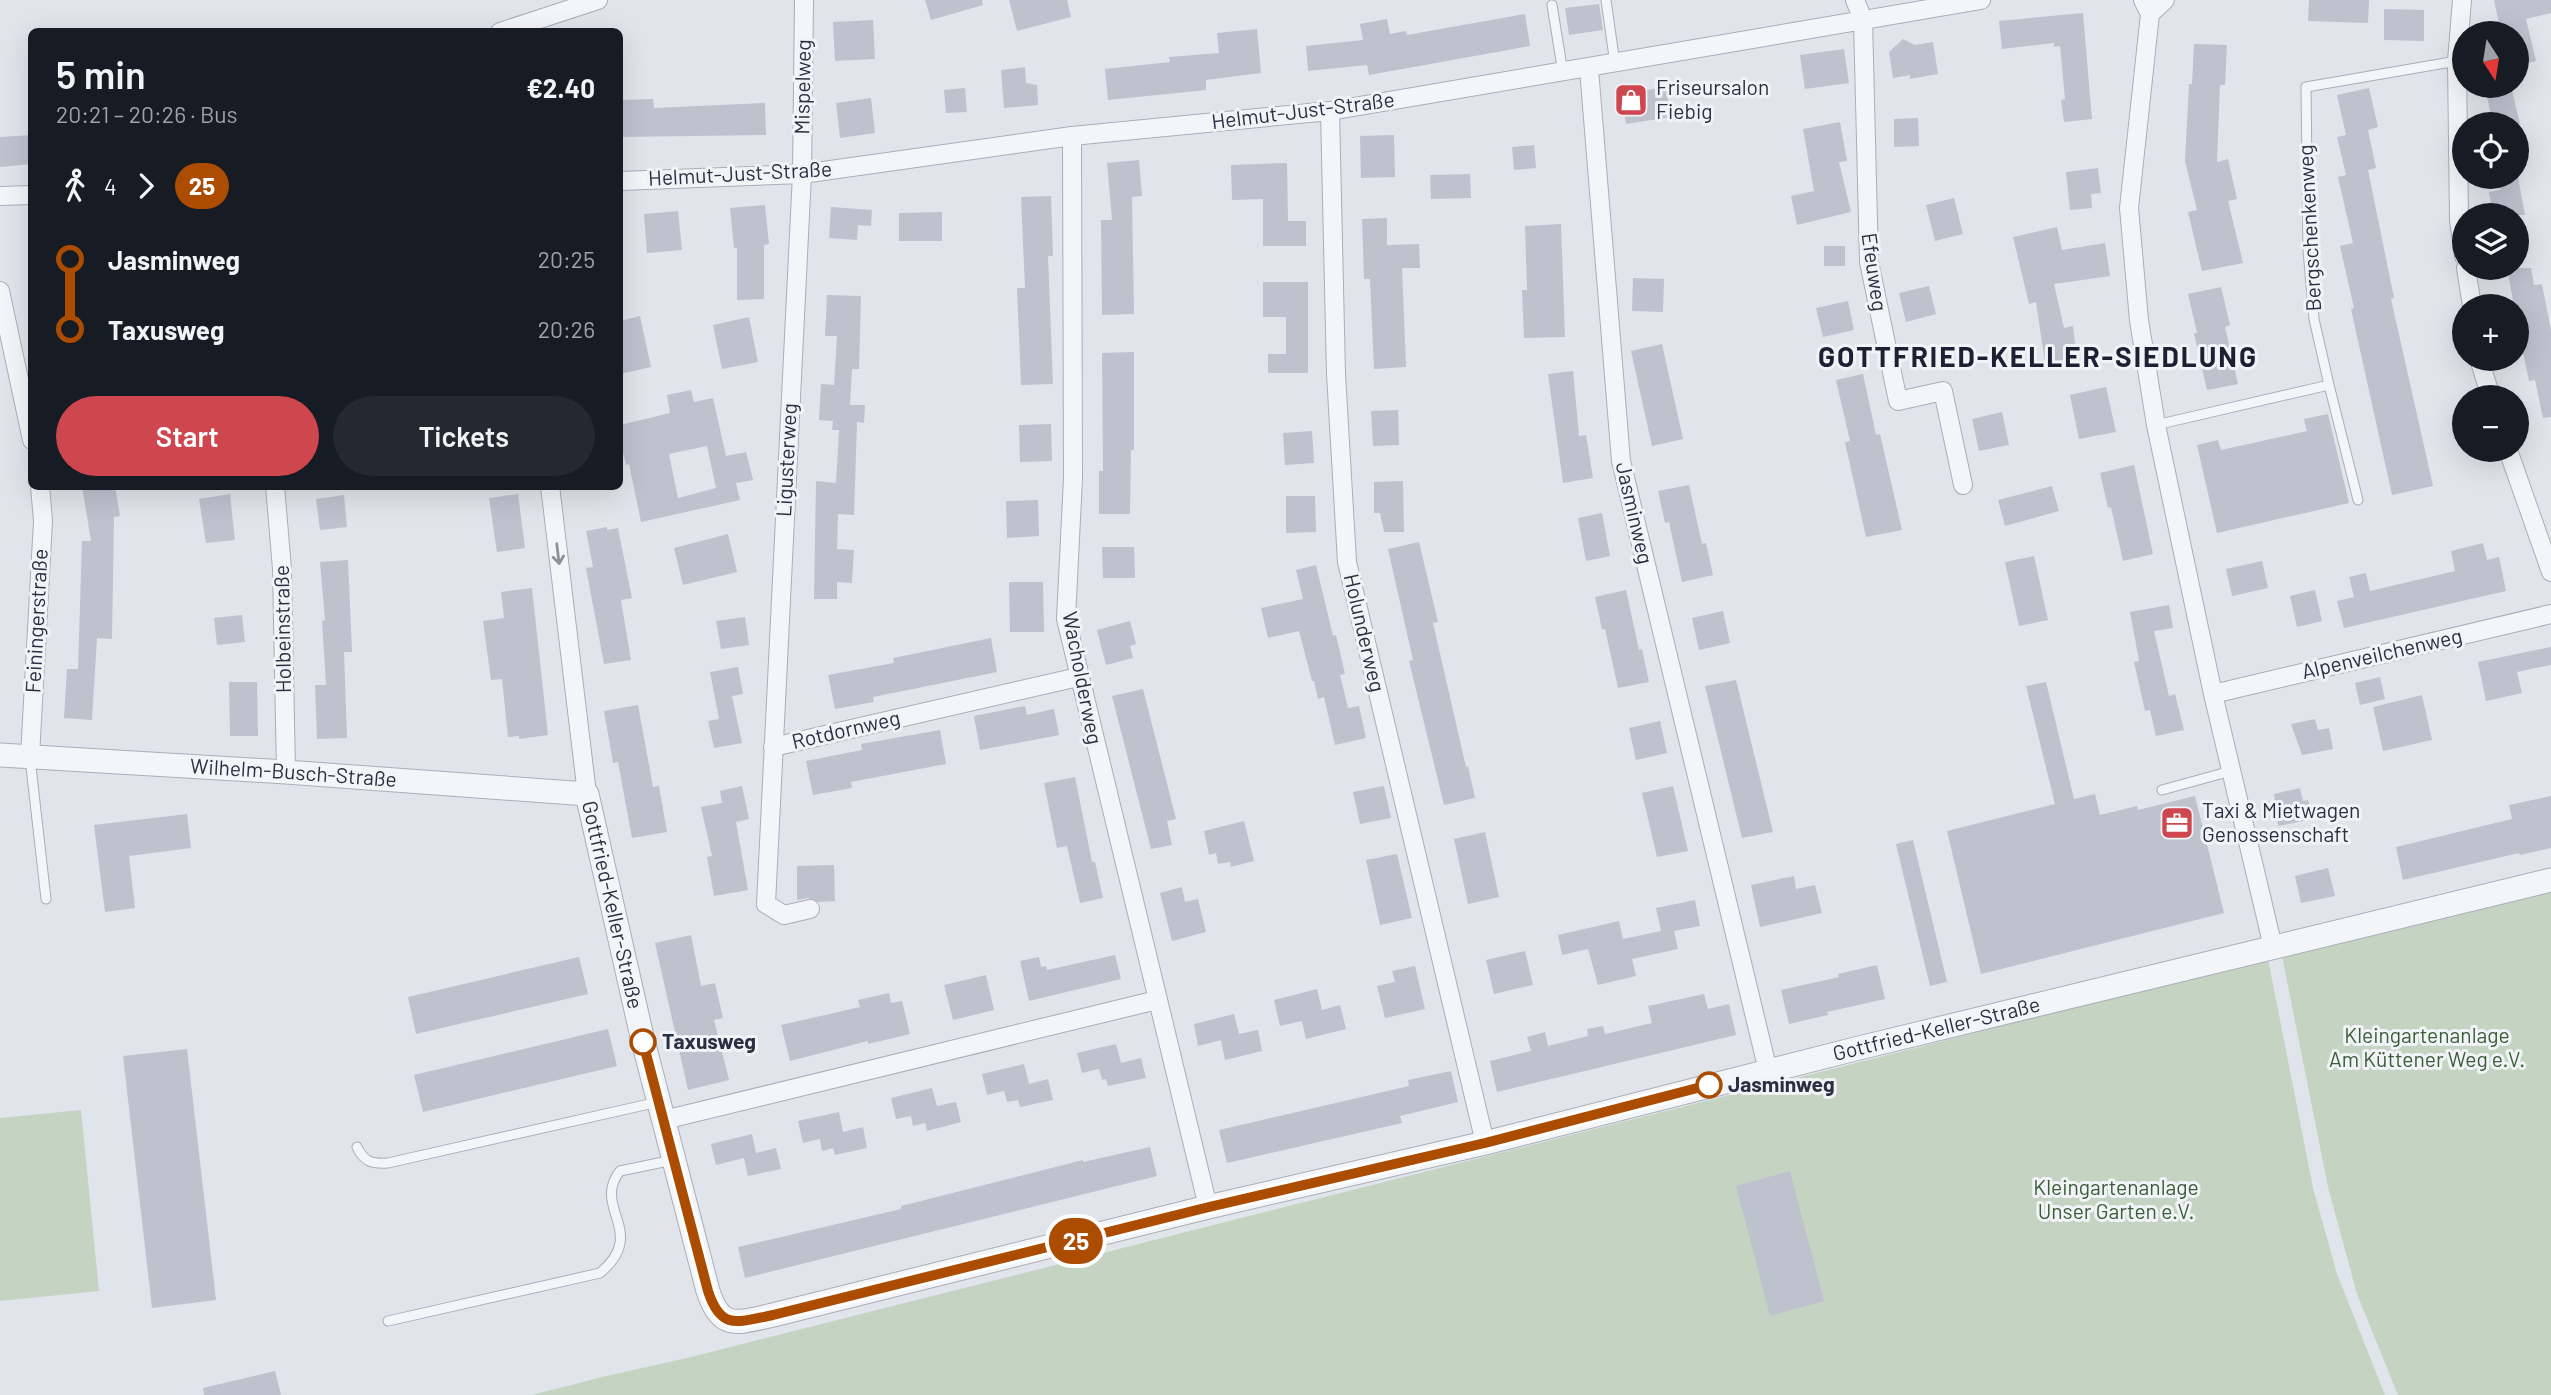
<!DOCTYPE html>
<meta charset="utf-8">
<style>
:root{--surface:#171b24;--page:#242831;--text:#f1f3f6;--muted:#9ea1a6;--accent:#ce464e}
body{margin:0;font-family:Barlow,sans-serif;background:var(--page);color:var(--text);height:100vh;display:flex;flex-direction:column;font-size:26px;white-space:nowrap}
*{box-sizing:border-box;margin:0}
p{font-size:23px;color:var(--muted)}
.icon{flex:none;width:38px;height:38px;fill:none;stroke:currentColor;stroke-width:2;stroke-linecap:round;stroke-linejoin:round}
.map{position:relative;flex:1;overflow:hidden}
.side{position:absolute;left:28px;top:28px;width:595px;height:462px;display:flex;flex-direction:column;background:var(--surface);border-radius:10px;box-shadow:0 7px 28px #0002}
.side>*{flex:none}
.badge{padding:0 14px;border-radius:23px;font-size:24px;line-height:46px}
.needle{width:46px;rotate:168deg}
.fabs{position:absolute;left:2452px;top:21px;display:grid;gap:14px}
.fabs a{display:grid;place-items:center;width:77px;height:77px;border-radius:50%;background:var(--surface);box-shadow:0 7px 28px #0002;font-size:35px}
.map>.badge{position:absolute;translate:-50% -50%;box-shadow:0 0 0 4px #fff}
.legs{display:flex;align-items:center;gap:10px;height:77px;padding:0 28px;font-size:23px}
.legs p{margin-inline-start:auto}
.overview{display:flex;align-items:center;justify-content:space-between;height:119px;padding:0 28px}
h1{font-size:38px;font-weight:600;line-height:52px}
.cta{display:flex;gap:14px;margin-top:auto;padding:14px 28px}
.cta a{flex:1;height:80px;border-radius:42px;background:var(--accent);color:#fff;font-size:28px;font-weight:600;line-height:80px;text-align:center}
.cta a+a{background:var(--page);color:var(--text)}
ul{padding:0 28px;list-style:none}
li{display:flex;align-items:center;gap:24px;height:70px;font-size:26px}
li i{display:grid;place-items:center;width:10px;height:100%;margin:0 9px;background:currentColor}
li i::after{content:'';width:18px;height:18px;margin:-9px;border:5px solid;border-radius:50%;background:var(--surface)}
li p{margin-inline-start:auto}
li:first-child i{background:linear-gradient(#0000 50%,currentColor 0)}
li:last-child i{background:linear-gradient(currentColor 50%,#0000 0)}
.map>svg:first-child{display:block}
.green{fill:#c5d4c2}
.building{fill:#bec2cd;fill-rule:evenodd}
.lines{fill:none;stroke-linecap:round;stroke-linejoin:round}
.service-casing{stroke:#aaaeb8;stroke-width:11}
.minor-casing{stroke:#aaaeb8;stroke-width:20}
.tertiary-casing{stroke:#aaaeb8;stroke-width:25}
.service{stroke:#f4f5f8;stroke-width:9}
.minor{stroke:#f4f5f8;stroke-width:18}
.tertiary{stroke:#f4f5f8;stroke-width:23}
.oneway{stroke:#8e929d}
.line-1-casing{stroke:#fff;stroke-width:16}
.line-1{stroke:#ab4c00;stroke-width:10}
.stop-1-dot{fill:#fff;stroke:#ab4c00;stroke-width:3.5}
.labels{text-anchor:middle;stroke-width:6;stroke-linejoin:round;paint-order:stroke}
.street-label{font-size:21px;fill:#293042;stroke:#f1f3f7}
.poi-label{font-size:21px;fill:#293042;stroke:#f1f3f7;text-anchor:start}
.park-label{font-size:21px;fill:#3a5d37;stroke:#f1f3f7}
.stop-label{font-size:21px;font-weight:bold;fill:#293042;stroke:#f1f3f7;text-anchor:start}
.district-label{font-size:28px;font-weight:bold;letter-spacing:2px;fill:#1b2132;stroke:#f1f3f7}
</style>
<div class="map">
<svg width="2551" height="1395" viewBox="0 0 2551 1395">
<rect width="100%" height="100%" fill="#e1e4ea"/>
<path class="green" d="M2551 889V1395H2398L2357 1294 2328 1187 2282 956Z
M2268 959 2313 1188 2337 1274 2385 1395H532L602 1377 687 1358Z
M81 1110 99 1291 0 1301V1118Z"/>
<path class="building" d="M925 0H982L983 5 931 20Z
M1009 0H1067L1071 17 1017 31Z
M2309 0H2369L2368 23 2308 21Z
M2494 0H2551V13L2526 19 2536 61 2516 66V33H2501Z
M1599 4 1603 30 1569 35 1565 8Z
M2384 9 2424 10V41L2384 40Z
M2083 13 2092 119 2064 122 2061 100 2065 99 2060 46 2054 47V43L2002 49 1999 21Z
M1525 14 1530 46 1369 75 1367 65 1308 71 1306 46 1363 40 1360 24 1387 19 1390 34 1406 31 1407 35Z
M873 20 875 59 835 61 833 22Z
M1257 29 1261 73 1206 80V90L1108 100 1105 69 1170 62 1169 57 1219 53 1217 33Z
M1903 39 1915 45 1933 42 1938 74 1910 79V75L1893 78 1889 52Z
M2194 44 2227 45 2225 85H2220L2217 162 2228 159 2237 199 2228 201 2243 263 2202 271 2188 212 2197 210 2185 161 2189 84H2192Z
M1844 49 1849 83 1805 89 1800 55Z
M1025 67 1026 83 1037 85 1038 105 1004 108 1001 70Z
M2495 86H2511L2520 124H2493L2485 88Z
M1666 87 1671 117 1626 124 1621 94Z
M965 88 967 112 946 113 944 90Z
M2369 88 2378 127 2368 130 2376 168 2368 170 2394 298 2391 299 2433 486 2392 495 2351 309 2354 308 2340 246 2353 243 2338 177 2346 175 2337 137 2346 135 2337 95Z
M871 98 875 133 840 138 836 103Z
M653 99 654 108 765 103 766 135 620 137V100Z
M1918 118 1919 146 1894 147V119Z
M1840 122 1847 161 1839 162 1851 212 1797 225 1791 196 1814 191 1803 129Z
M32 135V164L0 167V137Z
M1394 135 1395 177 1361 178 1360 136Z
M1534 145 1536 168 1514 170 1512 147Z
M1139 160 1142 196 1132 197 1134 314 1102 315 1101 220H1112L1107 163Z
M1287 163 1288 221H1306V246H1263V199L1232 200 1231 165Z
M2098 168 2101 193 2091 194 2092 208 2070 210 2066 172Z
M1470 174 1471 198 1431 199 1430 175Z
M2497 177H2518L2525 215H2493L2489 192 2500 190Z
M1051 196 1053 256H1048L1053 384 1021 385 1017 288H1025L1021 197Z
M1954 198 1963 234 1935 241 1926 205Z
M765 205 769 244 764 245V299L737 300V248H734L730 208Z
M831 207 872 210 871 226 858 225 857 240 829 238Z
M678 211 682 250 647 253 644 214Z
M942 212V241H899V213Z
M1387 218V245L1419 244 1420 268H1402L1406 367 1374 369 1370 279H1364L1362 219Z
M1561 224 1565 337 1524 338 1522 290H1527L1525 226Z
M2057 227 2062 250 2105 243 2110 276 2054 284 2064 328 2073 326 2077 358 2045 363 2036 302 2029 304 2013 237Z
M1824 246H1845V266H1824Z
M2507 268H2531L2534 285 2542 284 2551 330V417L2543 418 2535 380 2529 381 2516 318V306H2514Z
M1633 278 1664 279 1663 312 1632 311Z
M1263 282H1308V373H1268V354H1286V317H1263Z
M1929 286 1936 314 1906 322 1899 293Z
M2221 287 2230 325 2225 327 2238 384 2207 390 2194 333H2197L2188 294Z
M827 295 861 296 859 369H852L850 405H865L864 423 857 422 854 515 838 514 837 549 854 550 852 583 837 582V599H814L816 481 836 483 839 430H832L833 421 819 420 821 384 834 385 837 336H825Z
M1848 301 1854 330 1823 337 1816 308Z
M640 316 651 367 620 374V321Z
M749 317 758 362 722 369 713 325Z
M1662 344 1683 439 1652 446 1631 351Z
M1134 352V450H1131L1130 514H1099V471H1103L1102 353Z
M1573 371 1579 436 1586 435 1593 478 1563 483 1548 374Z
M1863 374 1876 435 1880 434 1902 530 1866 537 1845 442 1850 441 1836 380Z
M2106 387 2116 432 2079 439 2070 395Z
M691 390 694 402 713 398 726 456 746 452 753 480 736 483 740 500 641 522 629 464 626 465 620 439V425L670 413 667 395ZM707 446 716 488 678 498 669 454Z
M1398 410 1399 445 1373 446 1371 411Z
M2002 412 2009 445 1979 451 1972 419Z
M2328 414 2349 503 2217 533 2197 445 2218 440 2221 450 2307 431 2304 419Z
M1051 424 1052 461 1020 462 1019 425Z
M1312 431 1314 463 1285 465 1283 433Z
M2134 465 2153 554 2123 561 2111 507 2108 508 2100 473Z
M1403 481 1404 532H1384L1380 513H1374V482Z
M1689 485 1702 544 1706 543 1713 575 1682 582 1669 522 1665 523 1658 491Z
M82 486H115L120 516 114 517 112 639 97 638 92 720 64 718 67 669H78L82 541H91Z
M2052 486 2059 511 2005 526 1998 500Z
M230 494 235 540 206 543 199 499Z
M518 494 525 548 497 552 489 498Z
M344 495 347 527 320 530 316 499Z
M1286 496H1315L1316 532 1286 533Z
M1038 500 1039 536 1007 538 1006 501Z
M1602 513 1610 556 1586 561 1578 518Z
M607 527V530L618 528 632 598 621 600 631 660 604 664 586 568 593 567 586 531Z
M728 534 737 572 683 585 674 548Z
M1419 542 1438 622 1433 623 1466 767 1468 766 1475 798 1444 805 1409 661 1413 660 1388 549Z
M2483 543 2487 560 2499 557 2506 591 2344 628 2337 601 2354 597 2349 577 2366 573 2370 591 2455 571 2451 551Z
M1102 547H1134L1135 578H1103Z
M2034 556 2048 620 2019 626 2005 562Z
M348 560 352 652H344L347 738 317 739 315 685H326L322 621 325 620 320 562Z
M2262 561 2268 588 2232 596 2226 569Z
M1316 565 1333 636 1336 635 1345 674 1340 675 1348 708 1359 706 1366 738 1335 745 1324 697 1318 699 1314 681H1312L1299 631 1268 638 1261 608 1303 599 1296 570Z
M1009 582H1043L1044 632H1010Z
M532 588 548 735 519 739V736L508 737 502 679 491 680 483 621 504 618 501 592Z
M1626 590 1639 650 1642 649 1649 682 1618 688 1605 629H1602L1595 597Z
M2315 590 2322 621 2297 627 2290 596Z
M2169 605 2173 628 2154 631 2169 696 2175 694 2184 730 2156 736 2150 710 2145 711 2134 662 2139 661 2130 612Z
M1723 611 1730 643 1699 650 1692 618Z
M242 615 245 642 217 645 214 618Z
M745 617 749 645 721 649 716 621Z
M1130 621 1136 644 1130 646 1133 658 1106 665 1097 630Z
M991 638 997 672 873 697 874 702 835 709 828 675 894 663 893 658Z
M2551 647V665L2517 672 2522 693 2486 701 2478 662Z
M738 667 743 694 732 696 742 743 714 748 708 721 719 719 710 672Z
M2380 677 2385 699 2360 705 2355 683Z
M1736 680 1773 832 1742 838 1705 686Z
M229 682H257L258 736H230Z
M2046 682 2074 799 2095 794 2100 815 2137 806 2138 810 2195 796 2224 913 1981 974 1947 831 2055 804 2026 686Z
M1143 689 1176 819 1167 821 1172 845 1151 849 1112 696Z
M2422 695 2432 740 2383 751 2373 707Z
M638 705 653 787 659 786 667 832 632 838 618 762 613 763 604 711Z
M1025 706 1027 715 1054 709 1059 735 980 750 974 716Z
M2315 719 2318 730 2329 728 2333 749 2302 755 2291 724Z
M1660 721 1667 753 1636 760 1629 728Z
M940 730 946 764 851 782 852 788 813 795 806 761 862 750 861 744Z
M1075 777 1092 862H1095L1103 898 1080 903 1067 846 1057 848 1044 783Z
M742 786 749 819 736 822 748 890 714 896 707 857 712 856 701 807 722 803 720 791Z
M1384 786 1391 818 1360 824 1353 792Z
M1673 786 1688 851 1657 857 1642 793Z
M2300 788 2303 801 2308 800 2313 819 2278 826 2274 794Z
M2551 796V848L2520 855 2519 853 2403 880 2396 847 2512 819 2509 805Z
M187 814 191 848 129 856 135 908 105 912 94 825Z
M1244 821 1254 861 1231 867 1230 862 1218 864 1216 853 1209 855 1204 831Z
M1485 832 1499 897 1468 904 1454 839Z
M1913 840 1947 982 1930 986 1896 844Z
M1397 854 1412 918 1380 925 1366 860Z
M834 865 835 901 819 902 808 898 797 900V866Z
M2328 868 2335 896 2301 903 2295 876Z
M1794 876 1796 889 1815 885 1822 913 1760 927 1751 885Z
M1182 887 1185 902 1198 899 1206 932 1172 941 1160 893Z
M1695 900 1700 926 1674 931 1678 949 1632 959 1636 976 1598 985 1588 949 1562 955 1558 935 1619 921 1623 939 1661 931 1656 908Z
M691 935 701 986 715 983 723 1018 714 1020 729 1080 688 1090 655 943Z
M1525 951 1533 985 1494 994 1486 960Z
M1115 955 1121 979 1029 1001 1020 961 1039 957 1041 967 1046 966 1047 970Z
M579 957 588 994 416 1034 408 997Z
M1877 965 1885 999 1827 1012 1828 1015 1789 1024 1781 990 1839 977 1838 974Z
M1415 966 1425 1009 1385 1018 1377 986 1395 982 1392 971Z
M986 975 994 1010 953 1020 944 985Z
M1317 989 1322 1010 1340 1005 1346 1029 1306 1039 1302 1021 1280 1026 1274 1000Z
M889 993 891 1003 902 1001 910 1034 868 1044V1041L790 1061 781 1025 860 1007 858 1000Z
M1704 994 1708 1009 1729 1004 1736 1035 1497 1092 1490 1061 1531 1051 1527 1037 1545 1032 1548 1046 1588 1036 1587 1029 1603 1026 1605 1034 1652 1023 1648 1006Z
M1234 1014 1239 1034 1258 1030 1262 1051 1225 1060 1221 1040 1198 1046 1194 1024Z
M608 1029 617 1066 423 1112 414 1075Z
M1116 1044 1121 1063 1141 1058 1146 1078 1108 1086 1106 1079 1102 1080 1099 1069 1082 1073 1077 1053Z
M187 1049 216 1300 152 1308 123 1056Z
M1024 1064 1029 1084 1048 1079 1053 1100 1020 1107 1018 1100 1007 1102 1004 1091 987 1095 982 1074Z
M1451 1071 1458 1102 1400 1116 1402 1123 1227 1163 1219 1130 1409 1086 1408 1080Z
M932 1088 937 1106 956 1102 961 1122 927 1131 925 1123 913 1126 911 1116 896 1119 891 1098Z
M839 1112 843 1132 863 1127 867 1148 835 1155 833 1148 822 1151 820 1139 803 1143 798 1121Z
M752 1134 756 1153 776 1148 781 1169 748 1176 744 1158 716 1165 711 1144Z
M1150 1147 1157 1176 745 1278 738 1247 901 1209V1206L1083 1160V1162Z
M1790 1171 1824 1301 1770 1316 1736 1186Z
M275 1371 281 1395H204L203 1388Z"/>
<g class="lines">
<defs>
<path id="service" d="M1606 0 1615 64
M1552 5 1563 73
M2329 385 2358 500
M2156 425 2329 385 2314 319 2308 250 2306 87 2457 61
M30 758 46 899
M2162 790 2231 771
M357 1147C364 1162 372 1164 388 1163L658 1102
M388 1321 600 1273C649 1232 591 1208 620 1171L673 1160"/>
<path id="minor" d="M804 0 802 174 766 904 784 915 810 909
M1855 0 1863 20 1869 262 1898 401 1943 391 1963 485
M2143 0 2150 14 2129 208 2139 320 2156 425 2213 694 2273 947
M2462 0 2457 61 2459 220 2464 256
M2150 14 2165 0
M500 32 598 0
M1589 69 1621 461 1768 1071
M1330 111 1336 374 1347 562 1485 1143
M1072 136 1073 479 1066 619 1208 1207
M620 181 802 174 1072 136 1330 111 1981 0
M0 196 32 195
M2466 268 2472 306
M0 291 32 440
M2479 359 2491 397
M2508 450 2551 572
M275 486 282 569 286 772
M550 486 587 794
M2213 694 2551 614
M773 747 1078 677
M30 756 43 521 40 486
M664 1120 1157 1000"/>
<g id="tertiary">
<path id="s1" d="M0 755 286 772 587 794 643 1041 708 1291C721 1331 737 1323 773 1315L1208 1207 1485 1143 1855 1049 2551 880"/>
</g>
</defs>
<use href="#service" class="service-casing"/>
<use href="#minor" class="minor-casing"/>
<use href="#tertiary" class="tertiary-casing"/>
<use href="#service" class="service"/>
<use href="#minor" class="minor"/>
<use href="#tertiary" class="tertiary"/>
</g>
<defs><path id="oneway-shaft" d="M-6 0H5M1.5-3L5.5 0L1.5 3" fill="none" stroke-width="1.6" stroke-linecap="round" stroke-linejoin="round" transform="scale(1.75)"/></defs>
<use class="oneway" href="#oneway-shaft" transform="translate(558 554) rotate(83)"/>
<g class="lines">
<defs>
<path id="line-1" d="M643 1042 708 1291C721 1331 737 1322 773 1315L1209 1207 1485 1143 1709 1085"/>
</defs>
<use href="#line-1" class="line-1-casing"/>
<use href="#line-1" class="line-1"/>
</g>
<defs>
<symbol id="shop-square" viewBox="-11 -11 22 22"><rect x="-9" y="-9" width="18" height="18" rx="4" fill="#ce464e" stroke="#f1f3f7"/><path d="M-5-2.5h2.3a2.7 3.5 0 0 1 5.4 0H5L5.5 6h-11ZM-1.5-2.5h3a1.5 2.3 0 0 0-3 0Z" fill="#fff"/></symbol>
<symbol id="office-square" viewBox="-11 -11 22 22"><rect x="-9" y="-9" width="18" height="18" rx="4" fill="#ce464e" stroke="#f1f3f7"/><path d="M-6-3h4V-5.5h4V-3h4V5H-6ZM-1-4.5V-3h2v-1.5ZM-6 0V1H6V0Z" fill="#fff"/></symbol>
</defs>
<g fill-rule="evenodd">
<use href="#shop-square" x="1612" y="81" width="38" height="38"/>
<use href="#office-square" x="2158" y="804" width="38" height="38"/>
</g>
<g class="stop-1-dot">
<circle cx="643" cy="1042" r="12"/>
<circle cx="1709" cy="1085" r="12"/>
</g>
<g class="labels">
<g class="street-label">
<text transform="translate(803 87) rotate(-89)" y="7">Mispelweg</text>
<text transform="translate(1303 111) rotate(-7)" y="7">Helmut-Just-Straße</text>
<text transform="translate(740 174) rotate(-3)" y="7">Helmut-Just-Straße</text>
<text transform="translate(2310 228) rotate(-93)" y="7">Bergschenkenweg</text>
<text transform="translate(1874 272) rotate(82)" y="7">Efeuweg</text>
<text transform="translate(787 460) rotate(-87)" y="7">Ligusterweg</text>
<text transform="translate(1634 513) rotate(77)" y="7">Jasminweg</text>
<text transform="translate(37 621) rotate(-87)" y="7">Feiningerstraße</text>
<text transform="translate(283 629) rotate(-91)" y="7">Holbeinstraße</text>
<text transform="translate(1364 633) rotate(77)" y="7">Holunderweg</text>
<text transform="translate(2382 654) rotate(-13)" y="7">Alpenveilchenweg</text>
<text transform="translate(1082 678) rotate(79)" y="7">Wacholderweg</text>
<text transform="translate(846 730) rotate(-13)" y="7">Rotdornweg</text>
<text dy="7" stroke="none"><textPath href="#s1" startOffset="294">Wilhelm-Busch-Straße</textPath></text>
<text dy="7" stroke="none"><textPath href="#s1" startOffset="702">Gottfried-Keller-Straße</textPath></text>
<text dy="7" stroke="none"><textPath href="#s1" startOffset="2380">Gottfried-Keller-Straße</textPath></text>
</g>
<g class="poi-label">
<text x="1656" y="95">Friseursalon<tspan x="1656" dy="24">Fiebig</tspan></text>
<text x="2202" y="818">Taxi &amp; Mietwagen<tspan x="2202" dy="24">Genossenschaft</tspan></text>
</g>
<g class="park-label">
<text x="2427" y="1043">Kleingartenanlage<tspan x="2427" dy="24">Am Küttener Weg e.V.</tspan></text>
<text x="2116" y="1195">Kleingartenanlage<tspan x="2116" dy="24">Unser Garten e.V.</tspan></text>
</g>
<g class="stop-label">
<text x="662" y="1049">Taxusweg</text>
<text x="1728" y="1092">Jasminweg</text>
</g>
<g class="district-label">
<text x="2038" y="367">GOTTFRIED-KELLER-SIEDLUNG</text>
</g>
</g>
</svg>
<div class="fabs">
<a><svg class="needle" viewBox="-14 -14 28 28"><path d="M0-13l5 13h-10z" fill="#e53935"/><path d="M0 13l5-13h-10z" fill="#9ea1a6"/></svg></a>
<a><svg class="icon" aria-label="locate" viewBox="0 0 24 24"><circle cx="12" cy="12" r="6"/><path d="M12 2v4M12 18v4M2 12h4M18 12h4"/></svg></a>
<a><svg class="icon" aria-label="layers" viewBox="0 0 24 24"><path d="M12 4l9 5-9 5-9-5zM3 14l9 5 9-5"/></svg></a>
<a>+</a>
<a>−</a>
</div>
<b class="badge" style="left:1076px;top:1241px;background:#ab4c00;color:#fff">25</b>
<section class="side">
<div class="overview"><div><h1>5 min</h1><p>20:21 – 20:26 · Bus</p></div><b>€2.40</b></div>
<div class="legs"><svg class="icon" aria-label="walk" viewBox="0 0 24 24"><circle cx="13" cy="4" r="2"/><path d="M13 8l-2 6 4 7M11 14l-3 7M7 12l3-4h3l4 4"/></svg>4<svg class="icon" aria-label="forward" viewBox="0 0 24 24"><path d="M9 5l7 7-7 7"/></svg><b class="badge" style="background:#ab4c00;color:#fff">25</b></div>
<ul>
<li><i style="color:#ab4c00"></i><b>Jasminweg</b><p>20:25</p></li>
<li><i style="color:#ab4c00"></i><b>Taxusweg</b><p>20:26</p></li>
</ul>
<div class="cta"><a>Start</a><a>Tickets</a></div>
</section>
</div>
